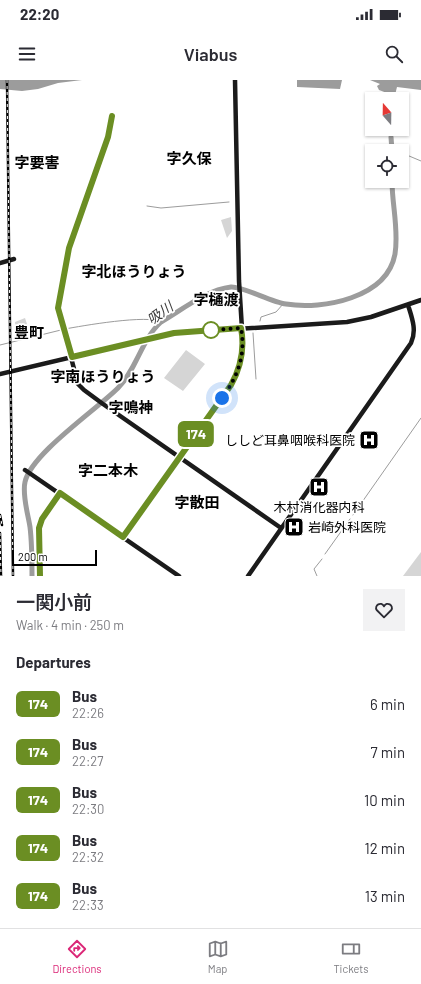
<!DOCTYPE html>
<meta charset="utf-8">
<style>
:root{--surface:#fff;--page:#f2f2f3;--text:#2b2b33;--muted:#7c7c81;--line:#e1e1e2;--accent:#db2777}
body{margin:0;font-family:Barlow,"Noto Sans JP",sans-serif;background:var(--page);color:var(--text);height:100vh;display:flex;flex-direction:column;font-size:15px;white-space:nowrap}
*{box-sizing:border-box;margin:0}
p{font-size:13px;color:var(--muted)}
.icon{flex:none;width:22px;height:22px;fill:none;stroke:currentColor;stroke-width:2;stroke-linecap:round;stroke-linejoin:round}
.map{position:relative;height:496px;overflow:hidden}
.drawer{display:flex;flex-direction:column;background:var(--surface);flex:1}
.drawer>*{flex:none}
.badge{padding:0 8px;border-radius:6px;font-size:14px;line-height:26px}
.needle{width:26px;rotate:340deg}
.fabs{position:absolute;left:365px;top:12px;display:grid;gap:8px}
.fabs a{display:grid;place-items:center;width:44px;height:44px;border-radius:0px;background:var(--surface);box-shadow:0 1px 3px #0004;font-size:20px}
.scale{position:absolute;left:12px;bottom:10px;width:85px;box-sizing:border-box;padding-left:4px;border:2px solid #000;border-top:0;font-size:11px;line-height:14px;white-space:nowrap;color:#000;-webkit-text-stroke:3px #fff;paint-order:stroke}
.you{position:absolute;width:20px;height:20px;margin:-10px;border:3px solid #fff;border-radius:50%;background:#1a73e8;box-shadow:0 0 0 6px #1a73e833}
.map>.badge{position:absolute;translate:-50% -50%;box-shadow:0 0 0 2px #fff}
h2{padding:0 16px;font-size:15px;line-height:36px}
.round{display:grid;place-items:center;flex:none;width:42px;height:42px;border-radius:0px;background:var(--page)}
.headline{display:flex;align-items:center;justify-content:space-between;height:68px;padding:0 16px}
h1{font-size:19px;font-weight:600;line-height:30px}
ul{padding:0;list-style:none}
li{display:flex;align-items:center;gap:12px;height:48px;padding:0 16px}
li div{flex:1}
li b{display:block;font-size:15px}
li em{font-style:normal}
li .badge{min-width:44px;font-weight:700;text-align:center}
.status{display:flex;justify-content:space-between;align-items:center;height:28px;padding:0 20px;background:var(--surface);direction:ltr}
.status svg{height:11px;fill:currentColor}
header{display:flex;justify-content:space-between;align-items:center;height:52px;padding:0 16px;background:var(--surface);font-size:18px;font-weight:600}
.tab-bar{display:flex;justify-content:space-around;align-items:center;height:56px;border-top:1px solid var(--line);background:var(--surface);font-size:11px;color:var(--muted)}
.tab-bar a{display:grid;justify-items:center;gap:2px}
.tab-bar .current{color:var(--accent)}
.map>svg:first-child{display:block}
.green{fill:#d5d5d5}
.water{fill:#9c9c9c}
.lines{fill:none;stroke-linecap:round;stroke-linejoin:round}
.stream{stroke:#9c9c9c;stroke-width:1}
.river{stroke:#9c9c9c;stroke-width:5}
.secondary{stroke:#1b1b1b;stroke-width:4.5}
.rail-casing{stroke:#000;stroke-width:2.5}
.rail{stroke:#fff;stroke-width:1;stroke-dasharray:3;stroke-linecap:butt}
.line-casing{stroke:#fff;stroke-width:9}
.line{stroke:#6b8e23;stroke-width:6}
.walk{stroke:#000;stroke-width:4;stroke-dasharray:0 7.2}
.stop-dot{fill:#fff;stroke:#6b8e23;stroke-width:2}
.labels{text-anchor:middle;stroke-width:3.5;stroke-linejoin:round;paint-order:stroke}
.poi-label{font-size:13px;fill:#000;stroke:#fff;text-anchor:end}
.water-label{font-size:14px;font-style:italic;fill:#3d3d3d;stroke:#fff}
.quarter-label{font-size:15px;font-weight:bold;fill:#000;stroke:#fff}
</style>
<div class="status"><b>22:20</b><svg viewBox="0 0 49 12"><path d="M0 12V9h3v3zM5 12V6h3v6zM10 12V3h3v9zM15 12V0h3v12zM26 1h20v11H26zM47 4h2v5h-2z"/></svg></div>
<header><svg class="icon" aria-label="menu" viewBox="0 0 24 24"><path d="M4 6h16M4 12h16M4 18h16"/></svg>Viabus<svg class="icon" aria-label="search" viewBox="0 0 24 24"><circle cx="10" cy="10" r="6"/><path d="M15 15l6 6"/></svg></header>
<div class="map">
<svg width="421" height="496" viewBox="0 0 421 496">
<rect width="100%" height="100%" fill="#fff"/>
<path class="green" d="M231 137 232 151 227 158 221 140Z
M25 238 30 253 16 257 15 242Z
M186 270 205 284 183 311 164 298Z
M421 472V496H403Z"/>
<path class="water" d="M0 0H82L58 3 38 9 22 11 0 9Z
M297 0H342L340 9 297 7Z
M370 0H421V10L397 7 394 19H388L387 13 379 10 377 6 380 4Z"/>
<g class="lines">
<path class="stream" d="M392 68 398 71
M402 73 421 81
M147 126 161 128 229 122
M260 241 261 237 276 232 284 223
M65 249C81 246 149 234 161 242
M253 253 256 299
M0 265 61 250
M353 435 421 338
M325 474 350 439
M317 496 314 489 322 479"/>
<path class="river" d="M391 57 392 71
M32 496C32 480 32 463 30 447 28 434 22 415 25 402 31 374 96 330 118 308 137 289 141 260 161 242 182 230 206 210 231 207 242 206 271 222 286 224 323 230 387 218 395 174 399 150 392 125 392 101"/>
<path class="secondary" d="M112 36 108 57 69 168 58 228 78 304 84 310 103 324 281 448
M0 183 14 179
M0 294 174 253 347 242 371 237 421 220
M25 390 179 496
M123 457 231 305 241 282 243 265 239 201 235 0
M41 496 39 448 43 439 60 413
M248 496 411 263C417 250 412 238 408 225"/>
<defs>
<path id="rail" d="M7 0 13 496
M0 435 2 445
M0 453 1 496"/>
</defs>
<use href="#rail" class="rail-casing"/>
<use href="#rail" class="rail"/>
</g>
<g class="lines">
<defs>
<path id="line" d="M40 496 39 448 42 439 60 413 123 457 231 305C241 287 245 269 241 248L174 253 72 277 58 228 69 168 108 57 112 36"/>
</defs>
<use href="#line" class="line-casing"/>
<use href="#line" class="line"/>
<path class="walk" d="M211 250H210L241 248C246 275 238 296 222 318"/>
</g>
<defs>
<symbol id="hospital-square" viewBox="-11 -11 22 22"><rect x="-9" y="-9" width="18" height="18" rx="4" fill="#000" stroke="#fff"/><path d="M-5-5h3v3.5h4V-5h3V5h-3V1.5h-4V5h-3Z" fill="#fff"/></symbol>
</defs>
<g fill-rule="evenodd">
<use href="#hospital-square" x="358" y="349" width="22" height="22"/>
<use href="#hospital-square" x="308" y="396" width="22" height="22"/>
<use href="#hospital-square" x="283" y="436" width="22" height="22"/>
</g>
<circle class="stop-dot" cx="211" cy="250" r="8"/>
<g class="labels">
<g class="poi-label">
<text x="355" y="365">ししど耳鼻咽喉科医院</text>
<text x="319" y="432" text-anchor="middle">木村消化器内科</text>
<text x="308" y="452" text-anchor="start">岩崎外科医院</text>
</g>
<g class="water-label">
<text transform="translate(160 233) rotate(-35)" y="5">吸川</text>
</g>
<g class="quarter-label">
<text x="189" y="84">字久保</text>
<text x="37" y="88">字要害</text>
<text x="134" y="197">字北ほうりょう</text>
<text x="216" y="225">字樋渡</text>
<text x="29" y="258">豊町</text>
<text x="103" y="302">字南ほうりょう</text>
<text x="131" y="333">字鳴神</text>
<text x="108" y="396">字二本木</text>
<text x="197" y="428">字散田</text>
</g>
</g>
</svg>
<div class="fabs">
<a><svg class="needle" viewBox="-14 -14 28 28"><path d="M0-13l5 13h-10z" fill="#e53935"/><path d="M0 13l5-13h-10z" fill="#7c7c81"/></svg></a>
<a><svg class="icon" aria-label="locate" viewBox="0 0 24 24"><circle cx="12" cy="12" r="6"/><path d="M12 2v4M12 18v4M2 12h4M18 12h4"/></svg></a>
</div>
<div class="scale">200 m</div>
<div class="you" style="left:222px;top:318px"></div>
<b class="badge" style="left:196px;top:354px;background:#6b8e23;color:#fff">174</b>
</div>
<section class="drawer">
<div class="headline"><div><h1>一関小前</h1><p>Walk · 4 min · 250 m</p></div><a class="round"><svg class="icon" aria-label="heart" viewBox="0 0 24 24"><path d="M12 20l-8-8c-3-5 5-10 8-4 3-6 11-1 8 4z"/></svg></a></div>
<h2>Departures</h2>
<ul>
<li><span class="badge" style="background:#6b8e23;color:#fff">174</span><div><b>Bus</b><p>22:26</p></div><em>6 min</em></li>
<li><span class="badge" style="background:#6b8e23;color:#fff">174</span><div><b>Bus</b><p>22:27</p></div><em>7 min</em></li>
<li><span class="badge" style="background:#6b8e23;color:#fff">174</span><div><b>Bus</b><p>22:30</p></div><em>10 min</em></li>
<li><span class="badge" style="background:#6b8e23;color:#fff">174</span><div><b>Bus</b><p>22:32</p></div><em>12 min</em></li>
<li><span class="badge" style="background:#6b8e23;color:#fff">174</span><div><b>Bus</b><p>22:33</p></div><em>13 min</em></li>
</ul>
</section>
<nav class="tab-bar">
<a class="current"><svg class="icon" aria-label="directions" viewBox="0 0 24 24"><path d="M12 3l9 9-9 9-9-9zM9 14v-3h6M13 9l2 2-2 2"/></svg>Directions</a>
<a><svg class="icon" aria-label="map" viewBox="0 0 24 24"><path d="M3 6l6-2 6 2 6-2v14l-6 2-6-2-6 2zM9 4v14M15 6v14"/></svg>Map</a>
<a><svg class="icon" aria-label="tickets" viewBox="0 0 24 24"><path d="M3 7h18v10H3zM15 7v10"/></svg>Tickets</a>
</nav>
